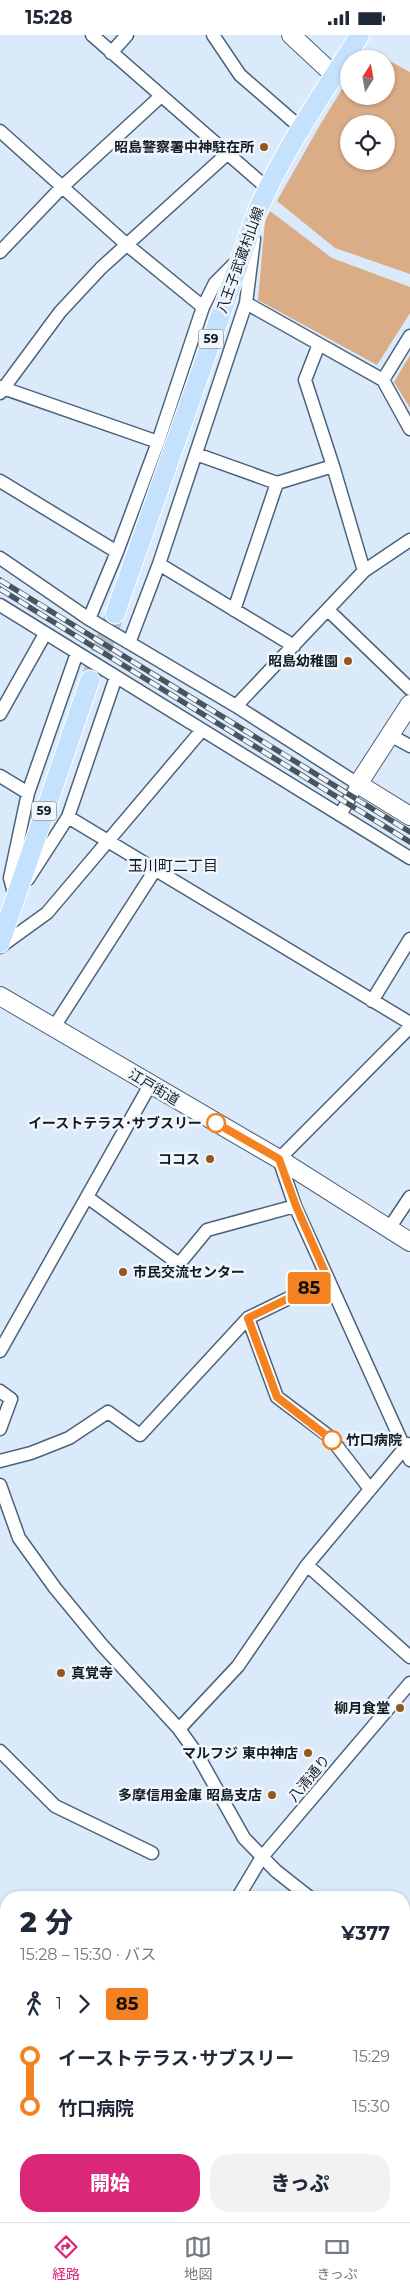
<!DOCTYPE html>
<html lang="ja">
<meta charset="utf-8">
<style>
:root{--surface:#fff;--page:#f2f2f3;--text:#1f2937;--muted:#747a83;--line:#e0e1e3;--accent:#db2777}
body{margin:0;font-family:Montserrat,"Noto Sans JP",sans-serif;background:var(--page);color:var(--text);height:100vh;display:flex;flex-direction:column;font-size:19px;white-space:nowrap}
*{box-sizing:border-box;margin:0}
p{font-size:16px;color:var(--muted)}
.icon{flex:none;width:28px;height:28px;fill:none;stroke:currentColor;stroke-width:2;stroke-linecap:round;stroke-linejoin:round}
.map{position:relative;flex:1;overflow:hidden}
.panel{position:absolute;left:0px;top:1856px;width:410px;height:331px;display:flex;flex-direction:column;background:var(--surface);border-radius:20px 20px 0 0;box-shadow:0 1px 4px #0004}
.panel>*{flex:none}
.badge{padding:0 10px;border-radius:4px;font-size:18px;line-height:32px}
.needle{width:32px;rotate:11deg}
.buttons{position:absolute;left:340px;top:15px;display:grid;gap:10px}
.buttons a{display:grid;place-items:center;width:55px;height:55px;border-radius:50%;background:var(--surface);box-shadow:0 1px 4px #0004;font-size:25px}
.map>.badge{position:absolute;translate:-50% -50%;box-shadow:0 0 0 2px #fff}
.legs{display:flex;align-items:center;gap:8px;height:55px;padding:0 20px;font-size:16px}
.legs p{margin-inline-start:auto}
.headline{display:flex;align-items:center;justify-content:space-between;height:85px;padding:0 20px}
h1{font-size:28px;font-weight:800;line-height:38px}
.cta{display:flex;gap:10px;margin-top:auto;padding:10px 20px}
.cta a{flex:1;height:58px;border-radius:20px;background:var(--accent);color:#fff;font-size:20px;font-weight:800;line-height:58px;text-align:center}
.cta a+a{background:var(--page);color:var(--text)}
ul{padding:0 20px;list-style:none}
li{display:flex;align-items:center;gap:18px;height:50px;font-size:19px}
li i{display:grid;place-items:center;width:8px;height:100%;margin:0 6px;background:currentColor}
li i::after{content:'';width:12px;height:12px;margin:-6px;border:4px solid;border-radius:50%;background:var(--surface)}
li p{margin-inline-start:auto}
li:first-child i{background:linear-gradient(#0000 50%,currentColor 0)}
li:last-child i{background:linear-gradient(currentColor 50%,#0000 0)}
.status{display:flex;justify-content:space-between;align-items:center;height:35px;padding:0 25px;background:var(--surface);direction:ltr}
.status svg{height:14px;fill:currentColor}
.menu{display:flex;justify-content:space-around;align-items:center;height:70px;border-top:1px solid var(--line);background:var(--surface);font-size:14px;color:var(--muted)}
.menu a{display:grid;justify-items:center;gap:2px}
.menu .current{color:var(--accent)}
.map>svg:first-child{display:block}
.green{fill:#dbad87;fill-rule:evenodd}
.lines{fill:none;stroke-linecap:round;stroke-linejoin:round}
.primary-tunnel{stroke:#b2c1cf;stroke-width:19;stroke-dasharray:19 9;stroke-linecap:butt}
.street-casing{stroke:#4b637a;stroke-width:15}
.secondary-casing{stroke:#4b637a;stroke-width:20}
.primary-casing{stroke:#fff;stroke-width:21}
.street{stroke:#fff;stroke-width:12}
.secondary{stroke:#fff;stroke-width:18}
.primary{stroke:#c4e2fd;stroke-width:19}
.rail-casing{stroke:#48545e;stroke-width:5.5}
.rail{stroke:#f0f6fb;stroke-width:4;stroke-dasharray:11;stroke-linecap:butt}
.line-1-casing{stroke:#fff;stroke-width:11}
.line-1{stroke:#f58220;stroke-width:8}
.poi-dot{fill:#94581a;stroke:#f0f6fb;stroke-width:2}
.stop-1-dot{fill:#fff;stroke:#f58220;stroke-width:2.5}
.labels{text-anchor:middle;stroke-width:5;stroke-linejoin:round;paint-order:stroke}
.shield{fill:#f0f6fb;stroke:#555d65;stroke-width:1}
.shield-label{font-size:12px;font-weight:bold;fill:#121c25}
.poi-label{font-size:14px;font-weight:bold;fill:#121c25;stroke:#f0f6fb;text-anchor:end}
.street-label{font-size:14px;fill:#121c25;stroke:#f0f6fb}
.stop-label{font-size:14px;font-weight:bold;fill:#121c25;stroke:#f0f6fb;text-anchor:end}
.neighbourhood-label{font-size:15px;fill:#121c25;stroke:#f0f6fb}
</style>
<div class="status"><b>15:28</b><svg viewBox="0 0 49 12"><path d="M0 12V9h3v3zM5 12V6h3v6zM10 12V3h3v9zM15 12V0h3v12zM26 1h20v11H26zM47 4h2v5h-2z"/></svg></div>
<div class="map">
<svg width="410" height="2187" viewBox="0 0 410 2187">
<rect width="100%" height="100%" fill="#daeafa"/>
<path class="green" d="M386 24 410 37V239L335 213 277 166 320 90 349 43V61H386ZM349 89H386V126H349Z
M270 176 332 223 410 252V278L377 330 258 265 265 186Z
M410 320V373L394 347Z"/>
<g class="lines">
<path class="primary-tunnel" d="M90 645 115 579"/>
<defs>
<path id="street" d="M92 0 267 153
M213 0 240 40 301 93
M111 18 127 0
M0 96 126 209 203 272
M0 217 62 152 161 61
M246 268 383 345 410 394
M319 309 305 345 333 431 364 536
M383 345 410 301
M0 352 158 407
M0 358 60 277 101 233 228 118
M196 419 277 448 234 575
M0 446 117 517
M277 448 333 431
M0 523 89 584 236 671 358 749 341 778
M159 529 294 611
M0 570 410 823
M328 575 410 654
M89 584 117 517 158 407 203 272 215 248 237 226
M129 608 159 529 246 268 254 204
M236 671 364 536 410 505
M0 679 45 599
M390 700 410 711
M0 741 28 758
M68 782 410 988
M28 844 68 782 116 642
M15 862 10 843 28 758 77 618
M0 912 47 878 202 695
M372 966 410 904
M54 992 155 835
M410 992 279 1124 295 1171 410 1425
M87 1162 179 1229 207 1195 295 1171
M390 1192 410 1162
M248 1283 277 1362 330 1402 370 1454
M0 1316 150 1050
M0 1356 11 1364 0 1394
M0 1426 31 1418 69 1403 108 1377 140 1400 248 1283 328 1244
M0 1450 19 1503 55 1553 102 1610 179 1694 197 1719 244 1803 276 1836 309 1862
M307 1530 410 1622
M179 1694 238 1631 307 1530 408 1409
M0 1716 55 1771 152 1818
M238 1862 262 1822 410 1648
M404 1936 410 1941
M404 2029 410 2030
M404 2167 410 2157
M74 2187 76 2181
M392 2187 396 2181"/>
<path id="secondary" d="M291 0 334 40
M410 669 358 749 410 781
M0 961 279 1124 410 1207
M0 1934 6 1937"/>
<path id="primary" d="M115 579 257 177C284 114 323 58 360 0
M0 908 90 645"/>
</defs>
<use href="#street" class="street-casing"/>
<use href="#secondary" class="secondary-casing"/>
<use href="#primary" class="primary-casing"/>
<use href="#street" class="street"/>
<use href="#secondary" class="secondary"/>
<use href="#primary" class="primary"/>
<defs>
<path id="rail" d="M0 545 410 797
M0 554 410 807"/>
</defs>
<use href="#rail" class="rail-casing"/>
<use href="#rail" class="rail"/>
</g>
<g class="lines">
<defs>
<path id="line-1" d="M216 1088 279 1124 296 1171 328 1244 248 1283 277 1362 332 1405"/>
</defs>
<use href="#line-1" class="line-1-casing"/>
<use href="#line-1" class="line-1"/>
</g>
<g class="poi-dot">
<circle cx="264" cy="112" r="5"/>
<circle cx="348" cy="626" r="5"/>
<circle cx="210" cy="1124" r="5"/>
<circle cx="123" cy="1237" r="5"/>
<circle cx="61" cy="1638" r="5"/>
<circle cx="400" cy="1673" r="5"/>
<circle cx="308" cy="1718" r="5"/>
<circle cx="272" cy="1760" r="5"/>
</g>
<g class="stop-1-dot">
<circle cx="216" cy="1088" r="9"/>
<circle cx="332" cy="1405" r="9"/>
</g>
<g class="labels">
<g class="shield">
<rect x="198.5" y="294.5" width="25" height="19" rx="4"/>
<rect x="31.5" y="766.5" width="25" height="19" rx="4"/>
</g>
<g class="shield-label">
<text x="211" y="308">59</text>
<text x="44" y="780">59</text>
</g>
<g class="poi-label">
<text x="254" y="117">昭島警察署中神駐在所</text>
<text x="338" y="631">昭島幼稚園</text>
<text x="200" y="1129">ココス</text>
<text x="133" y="1242" text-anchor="start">市民交流センター</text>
<text x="71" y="1643" text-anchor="start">真覚寺</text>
<text x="390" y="1678">柳月食堂</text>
<text x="298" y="1723">マルフジ 東中神店</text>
<text x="262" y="1765">多摩信用金庫 昭島支店</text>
</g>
<g class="street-label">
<text transform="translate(240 225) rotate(-70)" y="5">八王子武蔵村山線</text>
<text transform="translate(154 1052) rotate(31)" y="5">江戸街道</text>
<text transform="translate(309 1743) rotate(-50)" y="5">八清通り</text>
</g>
<g class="stop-label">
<text x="202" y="1093">イーストテラス･サブスリー</text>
<text x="346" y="1410" text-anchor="start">竹口病院</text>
</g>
<g class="neighbourhood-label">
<text x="173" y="836">玉川町二丁目</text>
</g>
</g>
</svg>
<div class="buttons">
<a><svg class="needle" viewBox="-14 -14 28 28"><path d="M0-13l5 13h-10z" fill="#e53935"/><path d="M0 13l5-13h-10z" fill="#747a83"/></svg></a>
<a><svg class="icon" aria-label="locate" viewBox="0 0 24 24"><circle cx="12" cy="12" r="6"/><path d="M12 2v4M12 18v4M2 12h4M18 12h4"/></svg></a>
</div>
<b class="badge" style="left:309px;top:1253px;background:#f58220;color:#111">85</b>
<section class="panel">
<div class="headline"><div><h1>2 分</h1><p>15:28 – 15:30 · バス</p></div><b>¥377</b></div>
<div class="legs"><svg class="icon" aria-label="walk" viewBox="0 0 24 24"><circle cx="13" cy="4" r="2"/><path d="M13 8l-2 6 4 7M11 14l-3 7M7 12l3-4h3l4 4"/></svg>1<svg class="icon" aria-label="forward" viewBox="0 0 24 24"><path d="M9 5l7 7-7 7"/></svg><b class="badge" style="background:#f58220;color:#111">85</b></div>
<ul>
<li><i style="color:#f58220"></i><b>イーストテラス･サブスリー</b><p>15:29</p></li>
<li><i style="color:#f58220"></i><b>竹口病院</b><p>15:30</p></li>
</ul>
<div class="cta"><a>開始</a><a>きっぷ</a></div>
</section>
</div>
<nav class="menu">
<a class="current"><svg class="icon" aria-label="directions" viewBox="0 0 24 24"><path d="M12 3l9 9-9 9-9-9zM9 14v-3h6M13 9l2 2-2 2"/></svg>経路</a>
<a><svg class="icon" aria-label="map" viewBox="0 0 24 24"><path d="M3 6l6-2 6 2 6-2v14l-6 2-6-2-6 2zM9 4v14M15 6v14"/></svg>地図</a>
<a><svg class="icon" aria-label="tickets" viewBox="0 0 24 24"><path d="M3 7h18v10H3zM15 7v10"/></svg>きっぷ</a>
</nav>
